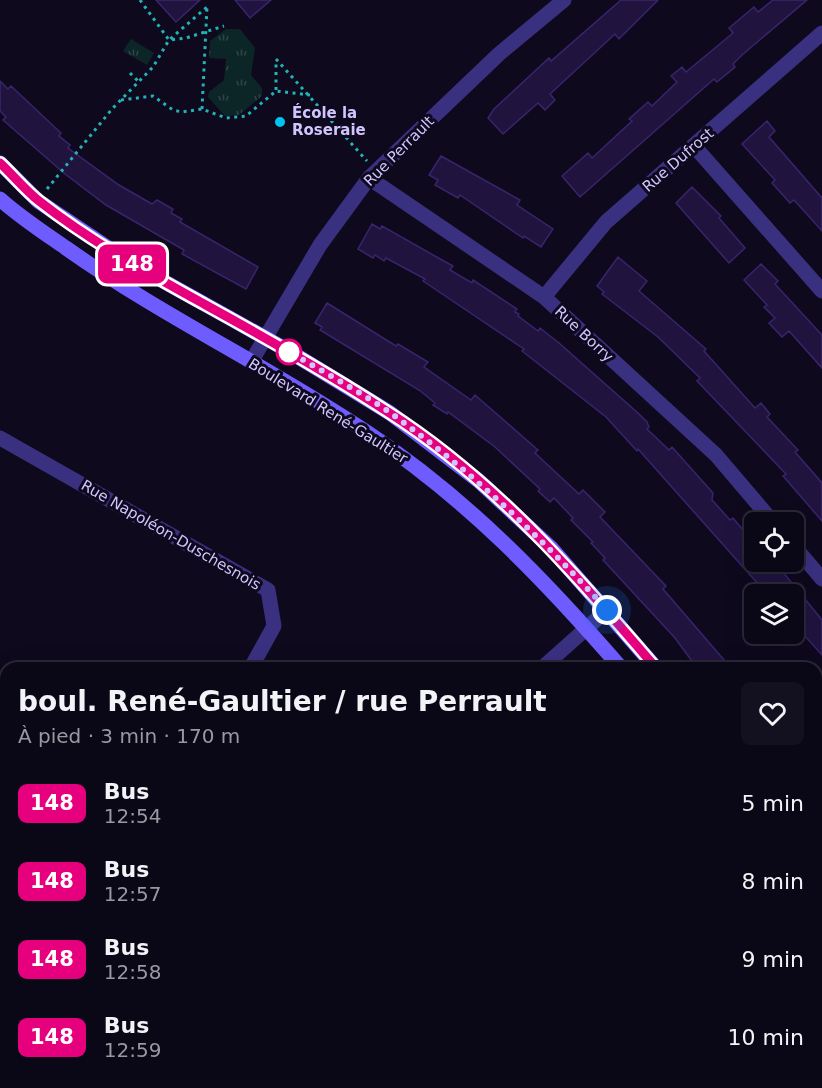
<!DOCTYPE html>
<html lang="fr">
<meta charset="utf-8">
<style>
:root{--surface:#0a0716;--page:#13101f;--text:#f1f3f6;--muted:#9999a1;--line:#2a2835}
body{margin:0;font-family:"DejaVu Sans",sans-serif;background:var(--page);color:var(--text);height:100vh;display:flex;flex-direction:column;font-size:22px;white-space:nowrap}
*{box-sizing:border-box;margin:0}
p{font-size:20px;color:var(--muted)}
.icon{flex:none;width:33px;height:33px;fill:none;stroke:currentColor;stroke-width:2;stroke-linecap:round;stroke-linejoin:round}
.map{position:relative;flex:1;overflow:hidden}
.drawer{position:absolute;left:0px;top:662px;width:822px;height:428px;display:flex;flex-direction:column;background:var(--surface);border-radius:18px 18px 0 0;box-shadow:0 6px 24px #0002,0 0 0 2px var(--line)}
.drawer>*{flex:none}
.badge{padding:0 12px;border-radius:9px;font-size:21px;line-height:39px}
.tools{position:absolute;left:744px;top:512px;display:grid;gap:12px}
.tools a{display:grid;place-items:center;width:60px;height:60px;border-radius:9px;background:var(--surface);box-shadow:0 6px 24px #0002,0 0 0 2px var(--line);font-size:30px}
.you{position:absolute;width:30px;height:30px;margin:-15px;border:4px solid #fff;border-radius:50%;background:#1a73e8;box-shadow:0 0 0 9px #1a73e833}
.map>.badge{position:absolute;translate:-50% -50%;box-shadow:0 0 0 3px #fff}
.round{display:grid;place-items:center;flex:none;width:63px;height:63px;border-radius:9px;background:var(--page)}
.head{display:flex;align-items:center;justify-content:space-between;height:102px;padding:0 18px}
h1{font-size:28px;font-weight:700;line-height:45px}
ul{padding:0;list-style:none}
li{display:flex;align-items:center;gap:18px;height:78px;padding:0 18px}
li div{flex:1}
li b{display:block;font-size:22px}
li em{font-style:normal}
li .badge{min-width:66px;font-weight:700;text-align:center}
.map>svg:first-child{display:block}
.grass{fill:url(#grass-tufts)}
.building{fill:#20143f;stroke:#39246d;stroke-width:1.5}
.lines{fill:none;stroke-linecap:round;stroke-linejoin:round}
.path{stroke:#22b3b6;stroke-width:3;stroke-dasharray:3 4.5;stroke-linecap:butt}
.street{stroke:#3a3080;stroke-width:15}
.secondary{stroke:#6e5cff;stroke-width:15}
.line-casing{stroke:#fff;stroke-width:14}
.line{stroke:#e6007e;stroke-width:9}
.walk{stroke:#d1c5ff;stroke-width:6;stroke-dasharray:0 10.8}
.poi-dot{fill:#00c4f0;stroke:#0e091d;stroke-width:2}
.stop-dot{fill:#fff;stroke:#e6007e;stroke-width:3}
.labels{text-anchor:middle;stroke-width:6;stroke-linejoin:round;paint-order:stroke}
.poi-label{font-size:15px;font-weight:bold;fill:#d1c5ff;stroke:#0e091d;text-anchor:start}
.street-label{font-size:15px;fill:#d1c5ff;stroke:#0e091d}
</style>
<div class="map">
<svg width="822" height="1088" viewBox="0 0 822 1088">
<defs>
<pattern id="grass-tufts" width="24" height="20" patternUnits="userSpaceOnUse" patternTransform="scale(1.5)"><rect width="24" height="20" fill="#0c2627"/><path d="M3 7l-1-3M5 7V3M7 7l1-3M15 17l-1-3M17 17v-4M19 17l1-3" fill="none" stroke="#2e4447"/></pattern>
</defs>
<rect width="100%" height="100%" fill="#0e091d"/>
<path class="grass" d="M226 29H240L255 48 251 75 262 88V96L239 115 225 116 208 97 209 92 224 80 226 59 209 58 210 41Z
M131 39 154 53 147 65 123 51Z"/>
<path class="building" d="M156 0H200L176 22Z
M235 0H271L250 18Z
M621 0H658L619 39 615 34 550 94 555 100 545 110 538 103 503 134 488 118 494 109 549 58 551 61Z
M773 0H807L742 55 733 64 735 67 717 82 714 79 580 197 562 176 588 153 592 158 632 121 629 119 648 102 652 106 677 82 671 76 682 67 686 72 733 33 729 28 754 7 758 12Z
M0 81 8 89 11 86 61 133 59 136 70 145 68 148 119 185 152 204 157 200 173 209 171 213 182 219 180 222 258 267 246 289 182 254 184 250 106 205 65 174 3 120 6 117 0 111Z
M767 121 775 131 769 137 822 198V231L794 200 790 203 772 183 775 180 742 144Z
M441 156 520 200 517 205 553 229 541 247 524 236 523 238 460 195 458 198 435 185 438 180 429 175Z
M692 187 721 216 719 218 745 248 729 263 676 203Z
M372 224 380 229 382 226 442 260 453 266 450 270 472 283 473 280 517 309 515 312 519 314 518 316 538 331 540 328 559 343 638 413 647 422 649 427 647 429 669 450 672 447 713 493 712 500 730 520 733 518 754 543V561H774L822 620V655L794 624V594H767L638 449 637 451 606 417 522 351 524 349 423 281 425 279 386 258 384 261 375 255 373 258 358 249Z
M618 257 647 281 639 291 706 349 704 351 755 408 761 403 770 414 767 417 798 450 795 452 822 483V521L783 476 786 474 697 381 700 378 658 337 602 294 604 292 597 286Z
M761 264 778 281 775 284 822 335V368L789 331 782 337 769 323 775 318 764 307 767 305 744 280Z
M327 303 396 346 398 344 428 362 424 367 471 400 475 395 538 450 535 453 579 494 583 490 605 512 600 517 666 586 663 589 731 668H697L675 638 603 560 605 558 591 543 593 542 571 520 573 518 554 498 550 502 538 491 540 489 495 447 448 412 447 414 433 405 435 403 419 390 320 330 322 327 315 323Z"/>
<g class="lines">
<path class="path" d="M140 0 169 40 186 38 224 26
M276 59 367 161
M130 73 139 82
M276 90V61
M121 100 153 96 173 110 182 112 202 109 226 118 246 116 276 91 310 95
M202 109 207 7
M47 189 112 109 153 67 169 40 207 7"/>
<path class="street" d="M694 146 822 291
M369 178 544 297 716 455 773 522
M544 297 606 222 822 33
M251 362 320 245 369 178 499 54 564 0
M0 438 268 590 274 626 253 664 248 668
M794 546 822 579
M542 668 607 610
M0 804 6 814
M162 1083 165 1088
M440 1083 445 1088
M626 1088 631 1083"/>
<path class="secondary" d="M0 163 38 201 129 262 287 350 390 413 479 481 551 548 656 668
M0 199C20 217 43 232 66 248 162 316 270 367 368 433 466 498 545 580 621 668
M816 853 822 860
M816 894 822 901"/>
</g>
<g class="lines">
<defs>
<path id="line" d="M0 163C13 175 25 190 39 201 90 241 148 273 204 304 266 338 328 373 388 412 493 479 576 574 656 668"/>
</defs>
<use href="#line" class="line-casing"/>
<use href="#line" class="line"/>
<path class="walk" d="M289 352 287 350C321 371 359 391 392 414 472 472 541 537 607 610"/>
</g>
<circle class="poi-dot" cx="280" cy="122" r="6"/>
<circle class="stop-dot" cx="289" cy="352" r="12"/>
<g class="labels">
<g class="poi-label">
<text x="292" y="118">École la<tspan x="292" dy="17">Roseraie</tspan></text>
</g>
<g class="street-label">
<text transform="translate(399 151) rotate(-45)" y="5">Rue Perrault</text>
<text transform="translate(678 160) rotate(-41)" y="5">Rue Dufrost</text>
<text transform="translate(584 334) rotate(43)" y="5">Rue Borry</text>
<text transform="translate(328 411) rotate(32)" y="5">Boulevard René-Gaultier</text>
<text transform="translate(171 535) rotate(30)" y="5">Rue Napoléon-Duschesnois</text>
</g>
</g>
</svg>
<div class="tools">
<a><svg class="icon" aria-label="locate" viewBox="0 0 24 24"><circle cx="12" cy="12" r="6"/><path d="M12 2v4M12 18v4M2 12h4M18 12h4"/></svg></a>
<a><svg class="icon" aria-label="layers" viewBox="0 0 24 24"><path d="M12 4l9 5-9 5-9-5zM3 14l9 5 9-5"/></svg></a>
</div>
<div class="you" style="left:607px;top:610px"></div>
<b class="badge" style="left:132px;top:264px;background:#e6007e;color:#fff">148</b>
<section class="drawer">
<div class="head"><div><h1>boul. René-Gaultier / rue Perrault</h1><p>À pied · 3 min · 170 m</p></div><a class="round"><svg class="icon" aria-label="heart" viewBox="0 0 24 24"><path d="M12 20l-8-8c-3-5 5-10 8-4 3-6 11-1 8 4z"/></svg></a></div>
<ul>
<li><span class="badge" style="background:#e6007e;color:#fff">148</span><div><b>Bus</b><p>12:54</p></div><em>5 min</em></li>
<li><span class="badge" style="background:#e6007e;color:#fff">148</span><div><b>Bus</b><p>12:57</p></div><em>8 min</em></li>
<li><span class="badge" style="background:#e6007e;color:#fff">148</span><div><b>Bus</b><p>12:58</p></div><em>9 min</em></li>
<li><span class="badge" style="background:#e6007e;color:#fff">148</span><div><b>Bus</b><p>12:59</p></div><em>10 min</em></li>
</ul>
</section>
</div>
